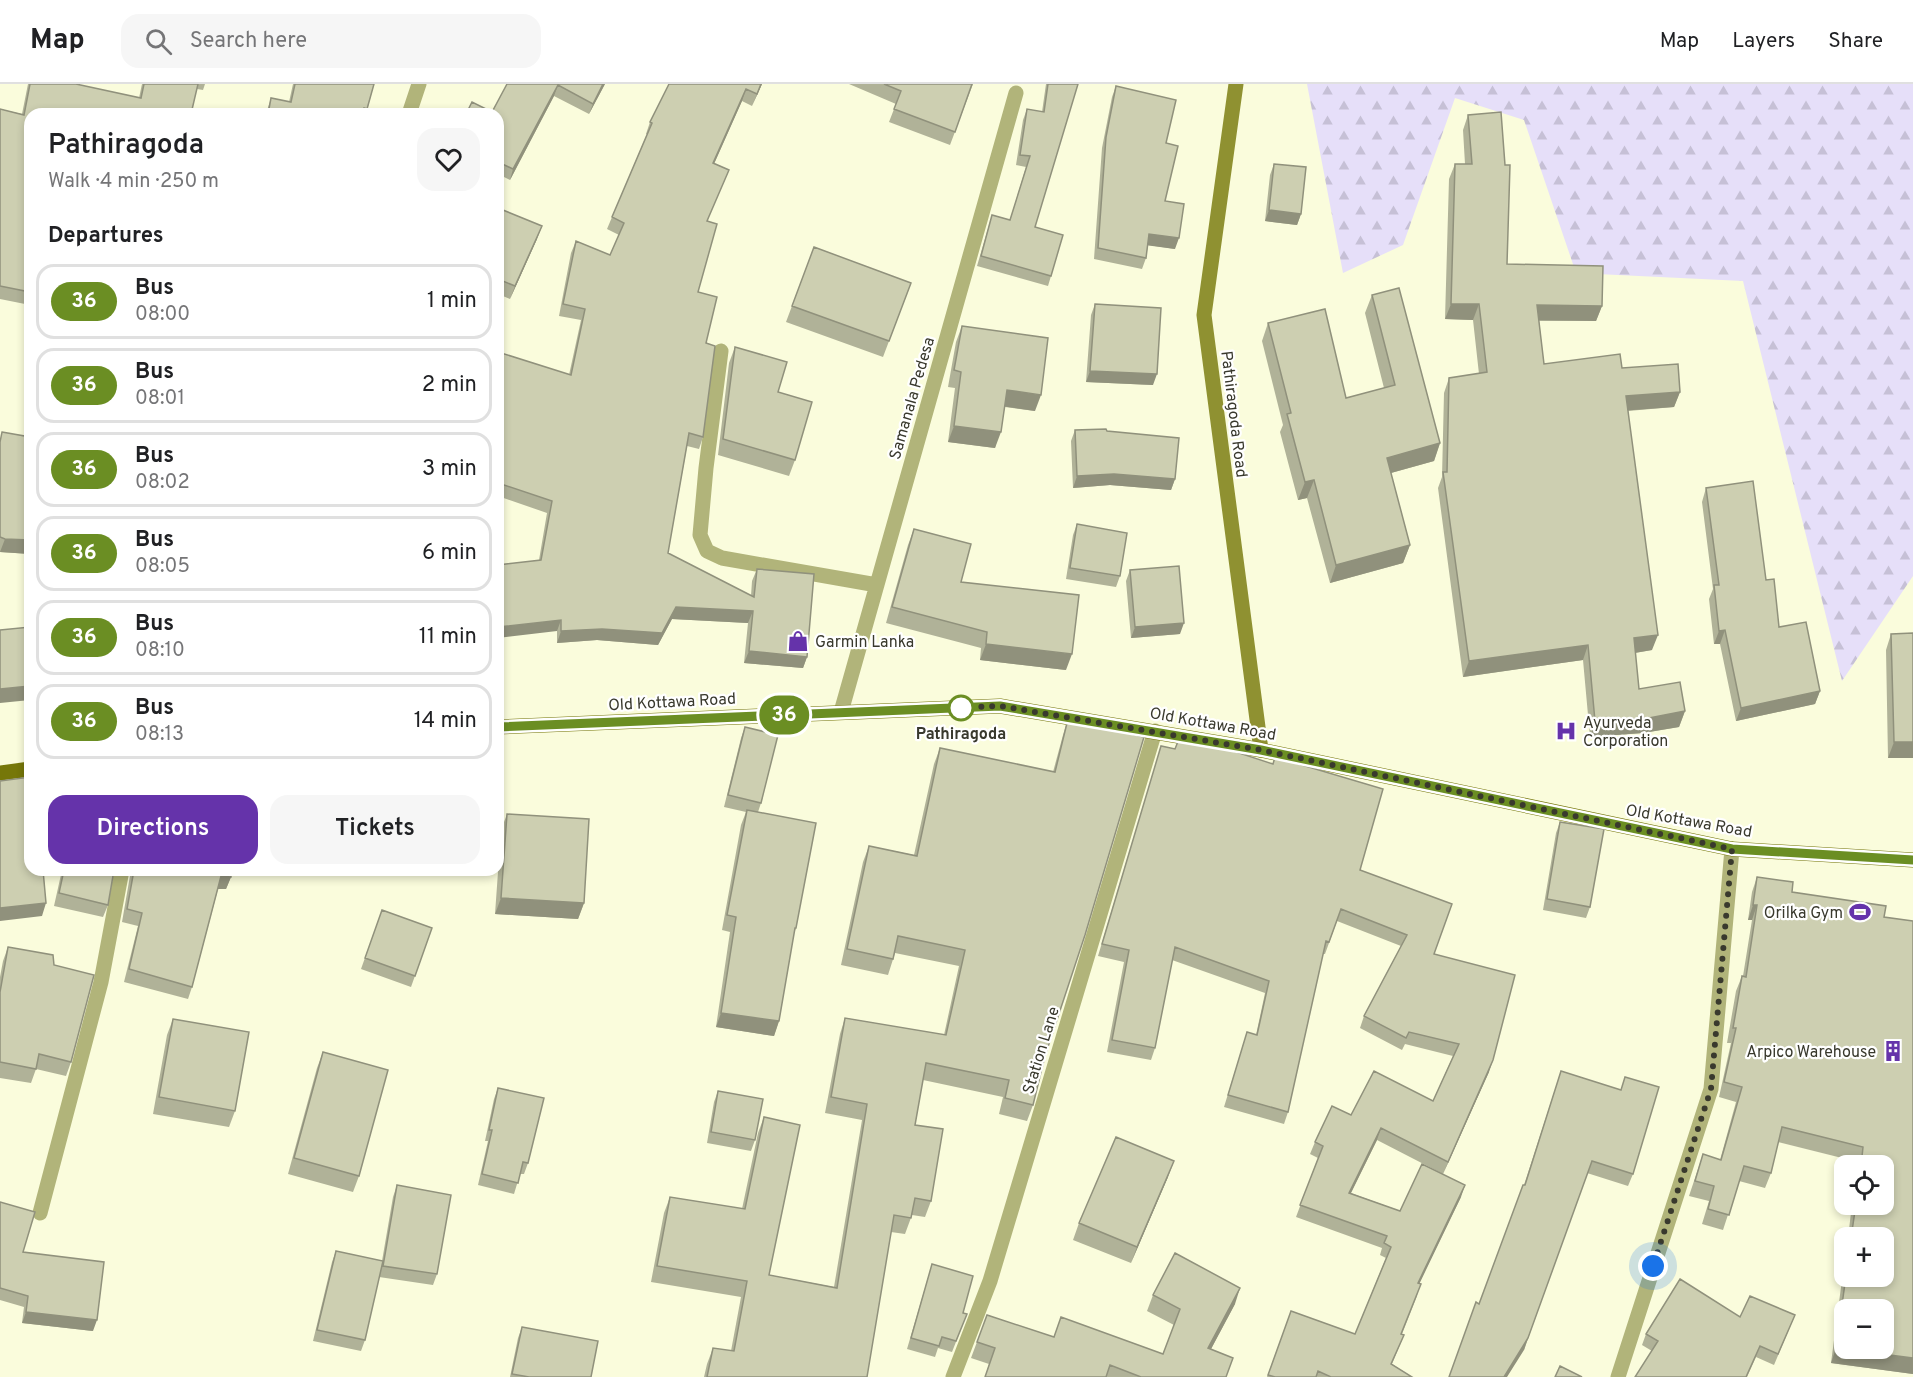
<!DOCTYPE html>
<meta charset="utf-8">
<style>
:root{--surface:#fff;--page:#f6f6f6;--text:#202124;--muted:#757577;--line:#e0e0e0;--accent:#6533aa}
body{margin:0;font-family:Overpass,sans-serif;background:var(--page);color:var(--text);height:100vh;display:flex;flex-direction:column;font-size:22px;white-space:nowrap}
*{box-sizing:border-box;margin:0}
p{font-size:20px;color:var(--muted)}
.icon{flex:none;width:33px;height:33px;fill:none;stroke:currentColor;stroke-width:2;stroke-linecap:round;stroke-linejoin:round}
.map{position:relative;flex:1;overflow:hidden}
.panel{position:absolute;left:24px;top:24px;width:480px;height:768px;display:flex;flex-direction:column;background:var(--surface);border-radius:18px;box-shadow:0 3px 9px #0003}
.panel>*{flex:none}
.badge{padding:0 12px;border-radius:20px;font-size:21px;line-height:39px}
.tools{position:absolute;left:1834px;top:1071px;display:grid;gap:12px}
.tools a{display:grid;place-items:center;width:60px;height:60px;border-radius:12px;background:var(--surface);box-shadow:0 3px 9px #0003;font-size:30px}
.you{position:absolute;width:30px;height:30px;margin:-15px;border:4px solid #fff;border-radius:50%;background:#1a73e8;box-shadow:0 0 0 9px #1a73e833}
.map>.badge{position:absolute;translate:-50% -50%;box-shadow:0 0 0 3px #fff}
h2{padding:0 24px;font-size:22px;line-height:54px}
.round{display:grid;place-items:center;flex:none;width:63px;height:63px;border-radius:18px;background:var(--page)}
.summary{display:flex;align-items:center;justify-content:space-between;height:102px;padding:0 24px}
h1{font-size:28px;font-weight:600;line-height:45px}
.button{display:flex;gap:12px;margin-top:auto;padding:12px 24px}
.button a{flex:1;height:69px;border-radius:18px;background:var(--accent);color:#fff;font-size:24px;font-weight:600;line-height:69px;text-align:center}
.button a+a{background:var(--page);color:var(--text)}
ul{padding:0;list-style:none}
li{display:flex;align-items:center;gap:18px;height:75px;margin:0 12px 9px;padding:0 12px;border:3px solid var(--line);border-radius:18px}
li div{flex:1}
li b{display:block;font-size:22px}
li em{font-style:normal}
li .badge{min-width:66px;font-weight:700;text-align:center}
header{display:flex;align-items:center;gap:36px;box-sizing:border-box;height:84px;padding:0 30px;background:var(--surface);border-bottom:2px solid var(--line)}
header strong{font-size:28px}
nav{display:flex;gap:33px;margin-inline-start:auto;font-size:21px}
.search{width:420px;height:54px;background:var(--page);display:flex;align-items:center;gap:15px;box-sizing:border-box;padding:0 21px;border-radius:18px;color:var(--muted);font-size:22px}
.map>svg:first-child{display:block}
.forest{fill:url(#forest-firs)}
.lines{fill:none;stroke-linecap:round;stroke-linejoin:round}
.street{stroke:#b1b47a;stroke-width:15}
.secondary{stroke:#8f9131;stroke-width:15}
.primary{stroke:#767709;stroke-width:15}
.wall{fill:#b0b298}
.shaded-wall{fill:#90917c}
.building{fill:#cdcfb1;stroke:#90917c;stroke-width:1.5;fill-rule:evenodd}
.line-casing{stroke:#fff;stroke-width:14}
.line{stroke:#6b8e23;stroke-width:9}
.walk{stroke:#39392d;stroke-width:6;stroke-dasharray:0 10.8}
.stop-dot{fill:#fff;stroke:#6b8e23;stroke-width:3}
.labels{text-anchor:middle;stroke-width:4.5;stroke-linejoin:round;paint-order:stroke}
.street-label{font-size:16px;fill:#39392d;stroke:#fff}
.poi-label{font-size:16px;fill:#39392d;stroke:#fff;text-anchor:start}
.stop-label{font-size:16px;font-weight:bold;fill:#39392d;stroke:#fff}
</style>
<header>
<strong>Map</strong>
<div class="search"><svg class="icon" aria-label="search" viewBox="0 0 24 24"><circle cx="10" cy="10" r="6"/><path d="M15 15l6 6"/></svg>Search here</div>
<nav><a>Map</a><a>Layers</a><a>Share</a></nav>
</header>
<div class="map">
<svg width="1913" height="1293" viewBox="0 0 1913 1293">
<defs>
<pattern id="forest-firs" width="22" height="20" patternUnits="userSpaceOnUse" patternTransform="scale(1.5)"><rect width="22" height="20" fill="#e6dff9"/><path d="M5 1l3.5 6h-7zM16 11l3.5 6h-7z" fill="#c6c0d6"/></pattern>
</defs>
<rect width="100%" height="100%" fill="#fafcdc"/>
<path class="forest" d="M1307 0H1913V492L1842 597 1743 197 1576 189 1524 36 1455 14 1403 161 1343 189Z"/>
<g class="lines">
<path class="street" d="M409 30 419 0
M721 267 706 384 700 451 707 467 722 474 877 501
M841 628 1016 9
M40 1129 101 898 122 786
M953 1293 990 1197 1155 647
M1618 1293 1711 1005 1732 765"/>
<path class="secondary" d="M1236 0 1204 231 1261 666"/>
<path class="primary" d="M498 643 1000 622 1261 666 1732 765 1913 776
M0 689 30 685"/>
</g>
<path class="wall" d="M28 0H76L139 14 142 0H205L203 6 197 5 30 30V221L0 215V25L22 30Z
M293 0H374L366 30H266L271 14 289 18Z
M507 0H605L589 30 554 12 510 96 498 90V30L492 28Z
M669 0H762L752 22 742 17 714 80 729 86 707 137 698 208 706 259 703 353 699 365 687 362 668 469 751 512 752 497 757 485 807 573 803 584 744 579 748 539 672 535 658 561 597 556 557 559V547L539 476 547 429 498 412V268L569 291 581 236 559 232 571 169 576 157 610 171 619 151 607 145 647 50H646L650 38Z
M849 0H973L950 61 889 38 896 20Z
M1046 0H1078L1035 143 1051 192 1048 202 977 182 992 131 1010 136 1026 83 1016 81 1023 36 1027 25 1042 28Z
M1116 2 1166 59 1165 117 1175 165 1148 161 1146 174 1142 185 1094 175 1102 64 1112 13Z
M1468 31 1507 180 1602 222 1596 237H1539L1544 280 1622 284 1680 308 1674 323 1628 327 1652 566 1635 569 1639 605 1685 627 1679 643 1643 649 1590 653 1583 576 1463 593 1438 404 1442 393 1444 309 1449 294 1479 290 1473 236 1445 235 1449 95 1455 80H1465L1463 46Z
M1274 80 1301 130 1297 141 1265 137 1270 91Z
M498 124 537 155 510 215 498 210Z
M814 163 911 199 883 273 786 238Z
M1372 211 1440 359 1434 377 1391 389 1410 461 1403 479 1330 499 1307 414 1298 416 1280 348 1283 341 1262 257 1268 239 1346 314 1384 304 1365 229Z
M1095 220 1153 301 1086 298 1091 231Z
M962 242 1035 327 1005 323 995 364 948 358 955 304 948 303 956 258Z
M735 263 778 308 795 376 789 392 718 371 729 279Z
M1075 346 1107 347 1175 395 1171 406 1110 401 1073 404 1071 357Z
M30 353V470L0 468V358Z
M1706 404 1766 496 1779 543 1820 607 1815 620 1736 637 1720 560H1714L1709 515 1713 505 1702 418Z
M1077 440 1120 492 1116 503 1066 495 1073 451Z
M914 445 961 498 1066 586 980 576 981 564 886 539 908 461Z
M1130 486 1180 550 1131 554 1126 497Z
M1891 550 1913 674H1888L1886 566Z
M1068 635 1045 972 1033 1021 1027 1037 999 1030 1003 1013 923 996 915 1041 931 1117 925 1133 912 1131 905 1150 891 1148 867 1293H704L707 1280 713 1264 731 1267 741 1213 651 1198 664 1129 670 1113 742 1125 758 1049 764 1033 769 1191 834 1203 862 1036 825 1029 840 950 845 934 944 951 959 882 895 869 888 891 841 881 863 778 869 762 914 771 934 680 940 664 1053 688 1063 651Z
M745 643 761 719 758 728 796 844 793 852 779 937 774 952 716 943 730 848 722 846 741 741 746 728 724 723 741 654Z
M1161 662 1360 786 1434 870 1489 988 1443 1090 1377 1056 1351 1109 1400 1127 1461 1113 1419 1199 1417 1212 1402 1250 1404 1251 1392 1280 1412 1293H1267L1291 1227 1355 1250 1386 1174 1380 1171 1382 1164 1296 1133 1318 1074 1310 1070 1315 1058 1351 1031 1433 1017 1453 972 1405 960 1402 966 1360 944 1364 932 1401 862 1337 837 1325 870H1323L1288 1028 1284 1040 1224 1023 1247 948 1256 951 1265 909 1172 876 1155 964 1151 976 1107 968 1124 878 1098 872Z
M507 730 584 819 578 835 495 830 501 746Z
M1560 738 1590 823 1586 834 1543 826 1556 749Z
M62 786H114L108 821 103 833 54 822Z
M131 786H231V793L226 805H218L192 903 188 915 124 898 138 842 122 838Z
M1757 793 1792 808 1884 833 1913 1290 1831 1279 1845 1173V1192H1884V1154H1848L1852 1120H1884V1082H1857L1858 1078 1778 1058 1771 1089 1765 1104 1739 1097 1723 1146 1702 1140 1709 1117 1689 1112 1703 1070 1720 1076 1736 1018 1719 1013 1731 959H1727L1736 907 1742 892H1743L1752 836H1748L1752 808Z
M382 826 432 844 411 903 361 885Z
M8 863 71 978 66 992 36 985 31 999 0 994V893L3 877Z
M173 935 235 1027 229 1043 153 1030 167 951Z
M323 968 359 1092 353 1108 288 1090 317 984Z
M1561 987 1621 1006 1625 993 1633 1090 1628 1102 1587 1089 1524 1266 1479 1220 1524 1101Z
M498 1004 528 1079 524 1090H520L514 1110 478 1101 488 1057H485L494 1015Z
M718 1007 755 1056 751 1067 707 1059 714 1018Z
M1168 1093 1131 1179 1073 1156 1079 1139Z
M397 1101 437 1190 433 1201 379 1193 365 1256 361 1267 313 1257 332 1178 336 1167 382 1177 393 1113Z
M0 1118 23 1168 93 1247 22 1239 24 1223 0 1216Z
M932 1180 963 1229 967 1230 952 1268 938 1264 935 1273 907 1265Z
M1153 1211 1235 1220 1211 1265 1226 1293H985L989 1280 971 1274 987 1231 1054 1253 1163 1270 1174 1241 1147 1227Z
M1795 1231 1774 1281 1756 1273 1747 1293H1635L1652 1267 1642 1261 1646 1250Z
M522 1243 591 1293H510L518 1254Z"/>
<path class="shaded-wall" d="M603 0H605L589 30 593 20Z
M761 0H762L752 22 757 10Z
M558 1 554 12 510 96 513 85Z
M746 5 742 17 709 91 713 79Z
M1269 126 1301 130 1297 141 1265 137Z
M542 142 537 155 510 215 515 202Z
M1149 150 1179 154 1175 165 1145 161Z
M1451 220H1479L1473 236 1445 235Z
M1537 221 1602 222 1596 237 1531 236Z
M1090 287 1157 290 1153 301 1086 298Z
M1007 306 1041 311 1035 327 1001 322Z
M1680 308 1674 323 1620 327 1626 312Z
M954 342 1001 348 995 364 948 358Z
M1440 359 1434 377 1380 392 1387 374Z
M1114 390 1175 395 1171 406 1110 401 1073 404 1077 392Z
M1314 396 1307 414 1298 416 1305 398Z
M5 455 30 456V470L0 468Z
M1410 461 1403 479 1330 499 1336 481Z
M676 523 753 527 748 539 672 535 658 561 597 556 557 559 561 547Z
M561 536 557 547 498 554V543Z
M1184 539 1180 550 1131 554 1135 543Z
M1725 546 1720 560H1714L1719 547Z
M1658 551 1652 566 1628 570 1634 554Z
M986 560 1072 570 1066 586 980 576Z
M1588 561 1583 576 1463 593 1469 577Z
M749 567 807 573 803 584 744 579Z
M30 602V616L0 619V605Z
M1820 607 1815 620 1736 637 1741 624Z
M1685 627 1679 643 1643 649 1590 653 1595 637Z
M1894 658H1913V674H1888Z
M221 792 231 793 226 805H217Z
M501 814 584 819 578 835 495 830Z
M46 819 42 832 0 837V824Z
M1753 821H1757L1752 836H1748Z
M721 929 779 937 774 952 716 943Z
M1493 976 1489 988 1443 1090 1448 1078Z
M1381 1044 1377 1056 1345 1121 1349 1109Z
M1174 1077 1168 1093 1131 1179 1137 1163Z
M1465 1101 1461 1113 1414 1211 1418 1199Z
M1240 1204 1235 1220 1203 1280 1208 1264Z
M26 1228 97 1236 93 1247 22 1239Z
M1528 1254 1524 1266 1507 1293H1504Z
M1836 1264 1913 1274V1290L1831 1279Z"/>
<path class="building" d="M30 0H76L141 14 144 0H198L191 30H30V208L0 202V25L24 31Z
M295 0H374L367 25 364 24 362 30H268L271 14 291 18Z
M507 0H603L593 20 558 1 513 85 498 78V30H466L472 18 492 28Z
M669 0H761L757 10 746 5 713 79 729 86 707 137 717 140 698 208 717 213 706 259 715 262 703 353 689 349 668 469 754 513 757 485 814 490 807 573 749 567 753 527 676 523 662 549 602 545 561 547V536L498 543V481L541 476 552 417 498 399V268L571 291 585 225 563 220 576 157 610 171 624 139 612 133 652 39 650 38Z
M884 0H972L955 48 894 25 901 7Z
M1048 0H1078L1035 143 1063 151 1051 192 981 172 992 131 1010 136 1030 72 1020 71 1027 25 1044 28Z
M1116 2 1176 16 1166 59 1178 62 1165 117 1184 120 1179 154 1149 150 1146 174 1098 164 1106 53Z
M1501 28 1505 81H1510L1507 180 1603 182 1602 222 1537 221 1544 280 1620 270 1622 284 1678 280 1680 308 1626 312 1658 551 1634 554 1639 605 1680 598 1685 627 1649 634 1595 637 1588 561 1469 577 1443 388H1447L1449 294 1487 288 1479 220H1451L1455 80H1472L1468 31Z
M1274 80 1306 83 1301 130 1269 126Z
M498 124 542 142 515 202 498 195Z
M814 163 911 199 889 257 792 222Z
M1399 204 1440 359 1387 374 1410 461 1336 481 1314 396 1305 398 1287 330 1291 329 1268 239 1325 225 1346 314 1395 301 1372 211Z
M1095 220 1161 224 1157 290 1090 287Z
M962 242 1048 254 1041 311 1007 306 1001 348 954 342 961 288 954 286Z
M735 263 787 278 778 308 812 318 795 376 723 355Z
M1106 345 1107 347 1179 354 1175 395 1114 390 1077 392 1075 346Z
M2 348 30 353V456L5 455 0 453V358Z
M1753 397 1766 496 1774 495 1779 543 1806 538 1820 607 1741 624 1725 546 1719 547 1714 501H1719L1706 404Z
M1077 440 1127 449 1120 492 1070 484Z
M914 445 971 460 961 498 1079 511 1072 570 986 560 987 548 892 523Z
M1179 482 1184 539 1135 543 1130 486Z
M30 543V602L0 605V546Z
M1913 549V658H1894L1891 550Z
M1068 635 1144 653 1085 851 1045 972 1033 1021 1005 1014 1009 996 926 979 915 1041 943 1045 931 1117 915 1114 911 1134 894 1131 867 1293H707L713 1264 734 1267 747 1197 657 1182 670 1113 745 1125 764 1033 800 1041 769 1191 837 1204 867 1020 831 1013 845 934 946 951 965 866 898 852 893 875 847 865 869 762 917 772 940 664 1055 688Z
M745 643 778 651 761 719 728 711Z
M1181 650 1273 680 1275 673 1383 705 1360 786 1452 820 1434 870 1515 891 1493 976 1448 1078 1381 1044 1349 1109 1400 1127 1422 1080 1465 1101 1418 1199 1421 1200 1401 1250 1404 1251 1391 1280 1412 1293H1331L1318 1287 1316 1293H1275L1268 1291 1291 1227 1355 1250 1391 1163 1384 1159 1387 1152 1300 1121 1323 1062 1315 1058 1332 1022 1351 1031 1374 987 1433 1017 1459 960 1409 948 1406 954 1364 932 1407 851 1341 825 1329 858 1326 857 1288 1028 1228 1011 1247 948 1257 951 1269 897 1175 863 1155 964 1112 956 1129 866 1102 860 1161 662 1175 665Z
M30 693V786H43L46 819 0 824V697Z
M747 726 816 739 796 844H795L779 937 721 929 736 833 727 831Z
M507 730 589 735 584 819 501 814Z
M1560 738 1604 745 1590 823 1547 815Z
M64 786H114L108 821 59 809Z
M134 786H231V793L221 792 192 903 129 885 142 829 127 825Z
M1757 793 1793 798 1792 808 1886 822 1884 833 1913 837V1274L1836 1264 1846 1192H1884V1154H1851L1856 1120H1884V1082H1861L1863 1063 1782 1043 1771 1089 1744 1082 1729 1131 1708 1125 1714 1102 1695 1097 1703 1070 1721 1076 1742 1003 1724 998 1736 944H1733L1742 892 1746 893 1757 821H1753ZM1845 1226H1884V1264H1845Z
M382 826 432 844 415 892 365 874Z
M8 863 53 871 54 881 94 891 71 978 39 970 36 985 0 978V908Z
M173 935 249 948 235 1027 159 1013Z
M323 968 388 986 359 1092 294 1074Z
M1561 987 1621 1006 1625 993 1659 1003 1633 1090 1592 1077 1528 1254 1504 1293H1449L1476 1218 1479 1220 1523 1101H1525Z
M498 1004 544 1014 528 1079 523 1078 518 1099 482 1090 492 1046H489Z
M718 1007 763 1015 755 1056 711 1048Z
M1116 1053 1174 1077 1137 1163 1079 1139Z
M397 1101 451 1111 437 1190 383 1182Z
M0 1118 35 1128 23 1168 104 1178 97 1236 26 1228 28 1212 0 1204Z
M336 1167 383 1177 365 1256 317 1246Z
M1175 1169 1240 1204 1208 1264 1233 1274 1226 1293H1141L1110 1281 1106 1293H985L995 1264 977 1258 987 1231 1054 1253 1061 1233 1163 1270 1180 1225 1153 1211Z
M932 1180 973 1192 963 1229 967 1230 956 1257 942 1253 939 1262 911 1254Z
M1680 1195 1740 1233 1750 1212 1795 1231 1778 1270 1760 1262 1746 1293H1635L1658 1257 1646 1250Z
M522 1243 598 1257 591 1293H529L512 1290Z
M1560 1282 1582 1293H1555Z"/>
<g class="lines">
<defs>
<path id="line" d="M498 643 1000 622 1261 666 1732 765 1913 776"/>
</defs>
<use href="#line" class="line-casing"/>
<use href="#line" class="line"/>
<path class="walk" d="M961 624H955L1000 622 1261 666 1732 765 1711 1005 1653 1182"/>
</g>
<defs>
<symbol id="shop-bare" viewBox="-9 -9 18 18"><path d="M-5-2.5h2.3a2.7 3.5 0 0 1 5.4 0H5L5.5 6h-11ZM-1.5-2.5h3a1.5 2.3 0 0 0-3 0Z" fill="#6533aa" stroke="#fff" stroke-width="2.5" paint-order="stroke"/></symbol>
<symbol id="hospital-bare" viewBox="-9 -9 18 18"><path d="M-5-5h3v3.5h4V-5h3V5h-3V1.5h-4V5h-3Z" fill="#6533aa" stroke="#fff" stroke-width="2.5" paint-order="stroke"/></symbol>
<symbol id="stadium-bare" viewBox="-9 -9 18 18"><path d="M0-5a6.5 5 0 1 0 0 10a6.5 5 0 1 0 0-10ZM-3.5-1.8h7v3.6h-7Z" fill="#6533aa" stroke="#fff" stroke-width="2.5" paint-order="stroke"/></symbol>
<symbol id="building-bare" viewBox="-9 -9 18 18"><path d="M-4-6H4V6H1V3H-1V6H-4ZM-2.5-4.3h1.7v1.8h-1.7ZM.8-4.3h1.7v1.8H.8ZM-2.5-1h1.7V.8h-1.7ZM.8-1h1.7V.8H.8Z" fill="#6533aa" stroke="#fff" stroke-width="2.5" paint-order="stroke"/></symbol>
</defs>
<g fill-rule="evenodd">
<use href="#shop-bare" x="783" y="542" width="30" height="30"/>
<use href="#hospital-bare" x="1551" y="632" width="30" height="30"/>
<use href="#stadium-bare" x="1845" y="813" width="30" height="30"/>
<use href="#building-bare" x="1878" y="952" width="30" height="30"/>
</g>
<circle class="stop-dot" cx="961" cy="624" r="12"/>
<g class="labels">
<g class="street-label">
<text transform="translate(911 314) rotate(-74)" y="6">Samanala Pedesa</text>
<text transform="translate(1235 330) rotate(83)" y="6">Pathiragoda Road</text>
<text transform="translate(672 617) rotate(-3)" y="6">Old Kottawa Road</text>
<text transform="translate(1213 639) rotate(10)" y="6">Old Kottawa Road</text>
<text transform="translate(1689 736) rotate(10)" y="6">Old Kottawa Road</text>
<text transform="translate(1040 966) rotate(-73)" y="6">Station Lane</text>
</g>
<g class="poi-label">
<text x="815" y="563">Garmin Lanka</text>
<text x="1583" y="644">Ayurveda<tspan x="1583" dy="18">Corporation</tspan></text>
<text x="1843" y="834" text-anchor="end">Orilka Gym</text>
<text x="1876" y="973" text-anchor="end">Arpico Warehouse</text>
</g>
<g class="stop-label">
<text x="961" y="655">Pathiragoda</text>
</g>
</g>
</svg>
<div class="tools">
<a><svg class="icon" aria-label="locate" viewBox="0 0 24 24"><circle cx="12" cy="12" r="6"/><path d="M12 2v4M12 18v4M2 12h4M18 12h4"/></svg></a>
<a>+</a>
<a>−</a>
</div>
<div class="you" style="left:1653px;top:1182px"></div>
<b class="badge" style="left:784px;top:631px;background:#6b8e23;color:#fff">36</b>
<section class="panel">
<div class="summary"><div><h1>Pathiragoda</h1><p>Walk · 4 min · 250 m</p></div><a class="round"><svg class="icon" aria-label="heart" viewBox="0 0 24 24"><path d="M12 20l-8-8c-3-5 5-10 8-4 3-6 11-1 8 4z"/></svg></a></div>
<h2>Departures</h2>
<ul>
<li><span class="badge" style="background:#6b8e23;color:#fff">36</span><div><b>Bus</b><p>08:00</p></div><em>1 min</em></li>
<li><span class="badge" style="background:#6b8e23;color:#fff">36</span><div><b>Bus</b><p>08:01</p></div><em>2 min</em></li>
<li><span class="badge" style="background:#6b8e23;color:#fff">36</span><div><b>Bus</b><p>08:02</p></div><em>3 min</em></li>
<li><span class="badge" style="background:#6b8e23;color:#fff">36</span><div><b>Bus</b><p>08:05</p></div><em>6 min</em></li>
<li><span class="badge" style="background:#6b8e23;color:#fff">36</span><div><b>Bus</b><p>08:10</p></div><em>11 min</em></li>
<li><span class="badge" style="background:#6b8e23;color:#fff">36</span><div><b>Bus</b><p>08:13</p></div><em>14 min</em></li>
</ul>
<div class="button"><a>Directions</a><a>Tickets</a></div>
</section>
</div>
